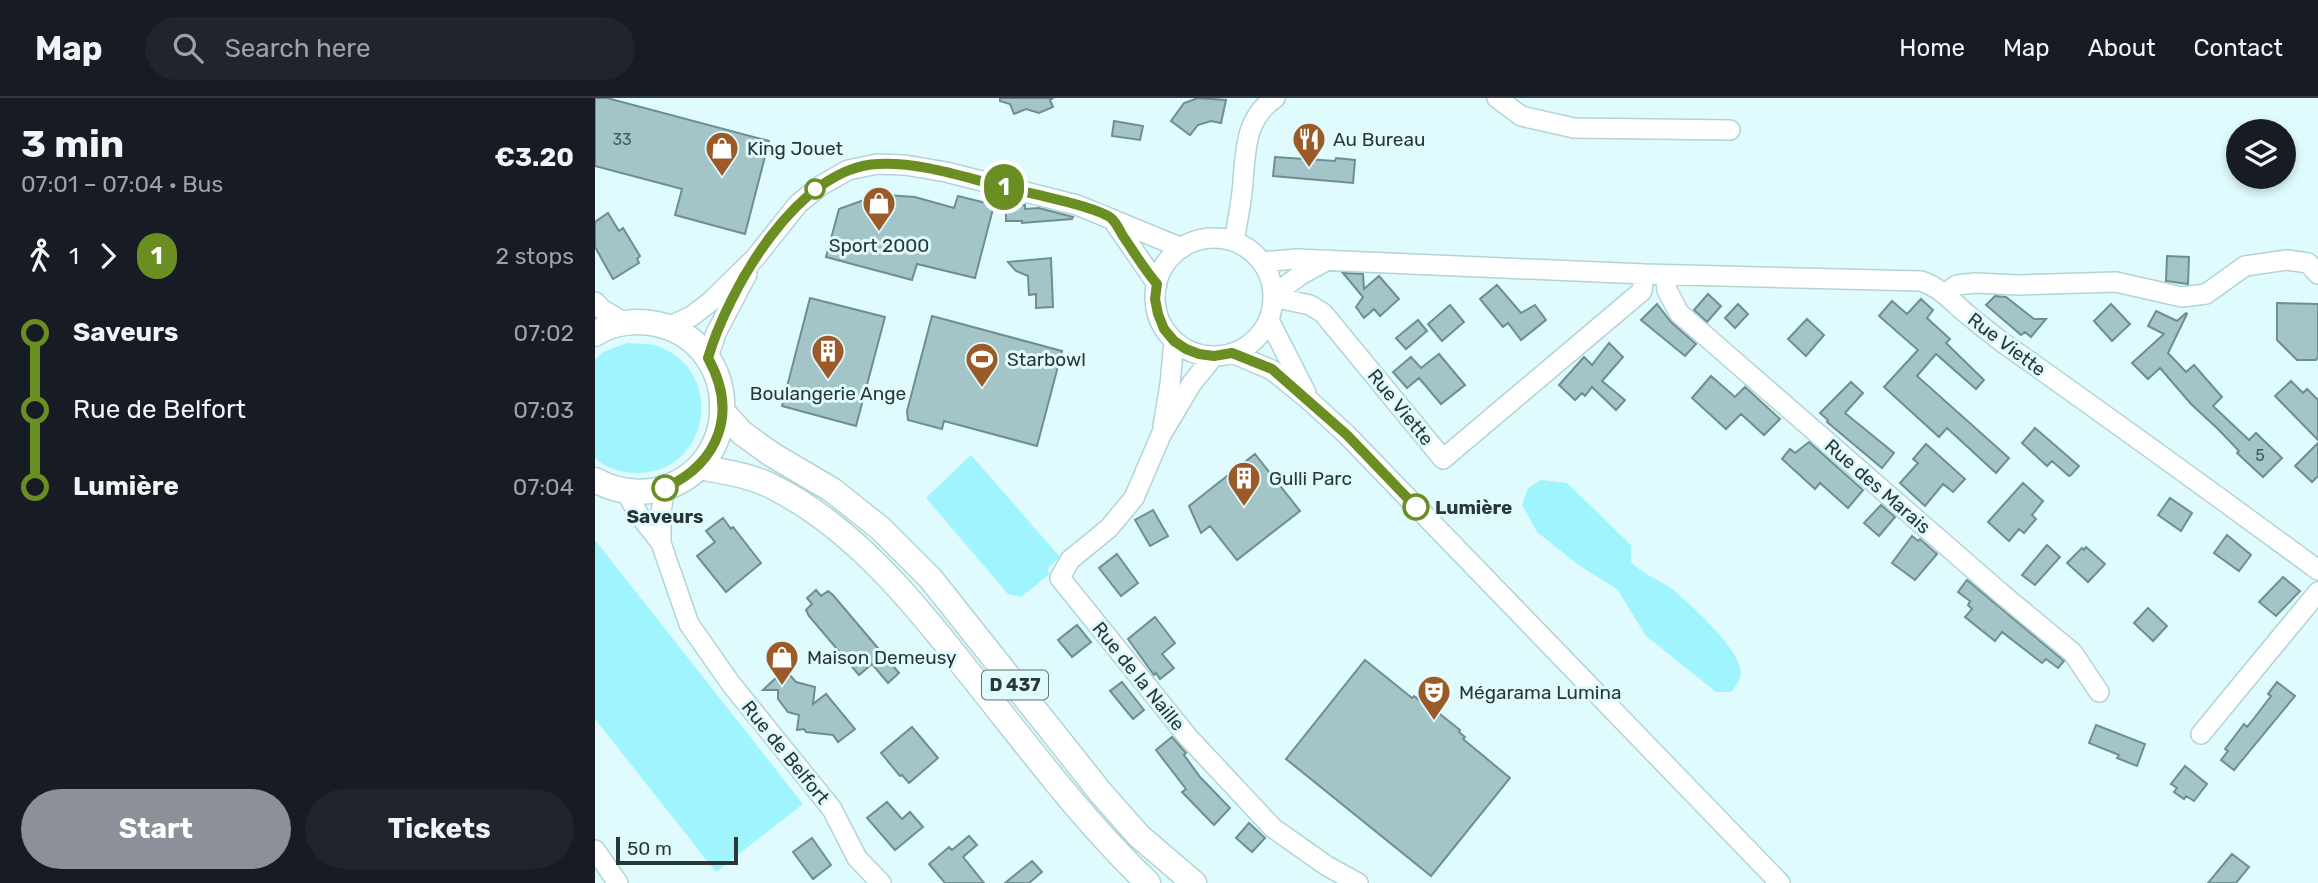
<!DOCTYPE html>
<meta charset="utf-8">
<style>
:root{--surface:#171b24;--page:#20242c;--text:#f1f3f6;--muted:#9ea1a6;--line:#363941;--accent:#8c9099}
body{margin:0;font-family:Rubik,sans-serif;background:var(--page);color:var(--text);height:100vh;display:flex;flex-direction:column;font-size:26px;white-space:nowrap}
*{box-sizing:border-box;margin:0}
p{font-size:23px;color:var(--muted)}
.icon{flex:none;width:38px;height:38px;fill:none;stroke:currentColor;stroke-width:2;stroke-linecap:round;stroke-linejoin:round}
.map{position:relative;flex:1;overflow:hidden}
.side{display:flex;flex-direction:column;background:var(--surface);width:595px}
.side>*{flex:none}
.badge{padding:0 14px;border-radius:23px;font-size:24px;line-height:46px}
.tools{position:absolute;left:1631px;top:21px;display:grid;gap:14px}
.tools a{display:grid;place-items:center;width:70px;height:70px;border-radius:50%;background:var(--surface);box-shadow:0 4px 10px #0003;font-size:35px}
.scale{position:absolute;left:21px;bottom:18px;width:122px;box-sizing:border-box;padding-left:7px;border:4px solid #293738;border-top:0;font-size:19px;line-height:24px;white-space:nowrap;color:#293738;-webkit-text-stroke:5px #dffbfe;paint-order:stroke}
.map>.badge{position:absolute;translate:-50% -50%;box-shadow:0 0 0 4px #fff}
.legs{display:flex;align-items:center;gap:10px;height:77px;padding:0 21px;font-size:23px}
.legs p{margin-inline-start:auto}
.head{display:flex;align-items:center;justify-content:space-between;height:119px;padding:0 21px}
h1{font-size:38px;font-weight:700;line-height:52px}
.primary-button{display:flex;gap:14px;margin-top:auto;padding:14px 21px}
.primary-button a{flex:1;height:80px;border-radius:42px;background:var(--accent);color:#fff;font-size:28px;font-weight:700;line-height:80px;text-align:center}
.primary-button a+a{background:var(--page);color:var(--text)}
ul{padding:0 21px;list-style:none}
li{display:flex;align-items:center;gap:24px;height:77px;font-size:26px}
li i{display:grid;place-items:center;width:10px;height:100%;margin:0 9px;background:currentColor}
li i::after{content:'';width:18px;height:18px;margin:-9px;border:5px solid;border-radius:50%;background:var(--surface)}
li p{margin-inline-start:auto}
li:first-child i{background:linear-gradient(#0000 50%,currentColor 0)}
li:last-child i{background:linear-gradient(currentColor 50%,#0000 0)}
header{display:flex;align-items:center;gap:42px;box-sizing:border-box;height:98px;padding:0 35px;background:var(--surface);border-bottom:2px solid var(--line)}
header strong{font-size:33px}
nav{display:flex;gap:38px;margin-inline-start:auto;font-size:24px}
.search{width:490px;height:63px;background:var(--page);display:flex;align-items:center;gap:18px;box-sizing:border-box;padding:0 24px;border-radius:38px;color:var(--muted);font-size:26px}
main{display:flex;flex:1;min-height:0}
.map>svg:first-child{display:block}
.green{fill:#a0f4fd}
.building{fill:#a3c5c8;stroke:#6e8e91;stroke-width:2}
.lines{fill:none;stroke-linecap:round;stroke-linejoin:round}
.minor-casing{stroke:#b2d4d7;stroke-width:22}
.major-casing{stroke:#b2d4d7;stroke-width:27}
.minor{stroke:#fff;stroke-width:19}
.major{stroke:#fff;stroke-width:24}
.line-1-casing{stroke:#fff;stroke-width:16}
.line-1{stroke:#6b8e23;stroke-width:10}
.stop-1-dot{fill:#fff;stroke:#6b8e23;stroke-width:3.5}
.labels{text-anchor:middle;stroke-width:6;stroke-linejoin:round;paint-order:stroke}
.number-label{font-size:16px;fill:#485a5c}
.shield{fill:#dffbfe;stroke:#607273;stroke-width:2}
.shield-label{font-size:18px;font-weight:bold;fill:#293738}
.poi-label{font-size:19px;fill:#293738;stroke:#dffbfe;text-anchor:start}
.street-label{font-size:19px;fill:#293738;stroke:#dffbfe}
.stop-label{font-size:19px;font-weight:bold;fill:#293738;stroke:#dffbfe;text-anchor:start}
</style>
<header>
<strong>Map</strong>
<div class="search"><svg class="icon" aria-label="search" viewBox="0 0 24 24"><circle cx="10" cy="10" r="6"/><path d="M15 15l6 6"/></svg>Search here</div>
<nav><a>Home</a><a>Map</a><a>About</a><a>Contact</a></nav>
</header>
<main>
<section class="side">
<div class="head"><div><h1>3 min</h1><p>07:01 – 07:04 · Bus</p></div><b>€3.20</b></div>
<div class="legs"><svg class="icon" aria-label="walk" viewBox="0 0 24 24"><circle cx="13" cy="4" r="2"/><path d="M13 8l-2 6 4 7M11 14l-3 7M7 12l3-4h3l4 4"/></svg>1<svg class="icon" aria-label="forward" viewBox="0 0 24 24"><path d="M9 5l7 7-7 7"/></svg><b class="badge" style="background:#6b8e23;color:#fff">1</b><p>2 stops</p></div>
<ul>
<li><i style="color:#6b8e23"></i><b>Saveurs</b><p>07:02</p></li>
<li><i style="color:#6b8e23"></i><span>Rue de Belfort</span><p>07:03</p></li>
<li><i style="color:#6b8e23"></i><b>Lumière</b><p>07:04</p></li>
</ul>
<div class="primary-button"><a>Start</a><a>Tickets</a></div>
</section>
<div class="map">
<svg width="1723" height="785" viewBox="0 0 1723 785">
<rect width="100%" height="100%" fill="#dffbfe"/>
<path class="green" d="M32 245C41 246 51 245 59 247 133 269 116 378 39 375 26 374 10 370 0 360V262L8 254Z
M376 357 465 459 452 471 455 476 426 499 413 496 331 400Z
M946 382 972 385 1036 447V464C1048 477 1064 481 1077 491 1096 507 1145 550 1146 575 1146 582 1140 589 1136 594H1121L1051 538 1022 491 985 468 942 434 927 407 933 390Z
M0 442 208 706 121 774 0 621Z"/>
<path class="building" d="M0 0H12L174 43 150 136 80 117 87 91 0 68Z
M405 0H458L455 2 458 9 444 15 431 11 419 16 415 6 405 3Z
M603 0 631 2 626 25 616 23 603 27 595 37 576 23 589 5Z
M519 23 548 28 545 42 517 38Z
M680 59 740 63 741 60 760 62 758 85 678 78Z
M292 97 320 99 359 110 363 98 399 107 380 180 322 166 317 182 231 159 244 111 277 99Z
M417 106 430 107V111L444 110 478 119 477 121 427 125V123H411V112L418 111Z
M13 115 24 133 28 130 45 158 42 161 44 165 18 181 0 149V124Z
M1572 158 1594 159 1593 186 1571 183Z
M456 160 458 209 441 210V196L434 197 433 178 421 173 413 164Z
M748 175 768 176 769 191 784 178 804 201 785 218 779 211 769 220 761 209 768 199Z
M902 187 926 215 940 207 951 222 926 242 913 225 908 229 885 201Z
M1113 196 1126 208 1112 224 1099 212Z
M1400 198 1411 199 1439 221H1451L1436 239 1430 234 1426 237 1391 207Z
M215 200 290 219 261 328 187 308Z
M1326 201 1338 212 1332 220 1355 241 1351 245 1389 282 1381 291 1341 256 1322 278 1414 360 1401 375 1352 330 1344 339 1289 289 1323 252 1284 218 1297 203 1312 216Z
M1682 205 1723 206V259L1721 262H1702L1682 242Z
M1062 206 1076 224 1101 246 1090 258 1046 222Z
M1143 206 1153 216 1140 230 1130 220Z
M1516 206 1535 226 1517 243 1499 223Z
M855 207 869 224 847 243 833 226Z
M1561 213 1582 223 1591 215 1592 216 1573 255 1591 274 1599 267 1627 299 1618 308 1654 342 1661 335 1687 360 1668 379 1642 355 1644 353 1623 331 1596 306 1565 270 1553 281 1537 265 1569 236 1553 228Z
M337 218 467 253 442 348 349 323 347 331 313 322 312 313Z
M1212 221 1229 237 1211 258 1193 241Z
M823 222 832 233 811 251 801 240Z
M1014 245 1028 259 1007 283 1030 302 1021 312 997 289 990 298 987 295 980 302 964 287 989 259 997 267Z
M844 256 870 287 846 306 824 280 812 290 798 274 816 259 826 270Z
M1116 278 1140 299 1150 289 1185 321 1169 337 1146 316 1131 331 1097 300Z
M1696 283 1708 295 1712 291 1723 302V342L1680 298Z
M1256 284 1268 295 1250 315 1299 355 1287 370 1232 324 1233 322 1225 315Z
M1440 330 1484 368 1476 377 1474 378 1457 363 1452 368 1427 345Z
M1214 344 1268 392 1253 410 1225 385 1220 391 1187 361 1195 351 1200 355Z
M1723 345V378L1717 384 1700 368Z
M1331 346 1370 381 1358 394 1348 386 1330 408 1305 385 1323 365 1318 361Z
M660 356 705 413 642 462 615 428 606 435 594 408Z
M1428 385 1448 403 1437 417 1441 421 1429 435 1424 431 1414 443 1393 424Z
M1575 400 1597 415 1586 433 1563 417Z
M1286 407 1300 419 1284 438 1269 425Z
M558 412 573 438 555 448 540 422Z
M128 420 136 431 138 429 166 465 131 494 102 458 120 444 111 433Z
M1632 437 1656 457 1644 473 1619 455Z
M1317 438 1323 443 1325 441 1342 456 1320 482 1297 465Z
M1452 447 1465 459 1440 487 1427 477Z
M1491 449 1510 466 1493 484 1472 465 1487 450 1489 452Z
M522 456 543 485 526 498 504 470Z
M1688 479 1705 493 1681 518 1664 504Z
M1372 482 1469 563 1463 570 1451 561 1447 565 1407 534 1400 543 1370 519 1377 511 1373 507 1375 503 1363 494Z
M221 492 226 498 233 493 238 497 304 575 293 585 277 566 264 577 214 518 211 512 217 506 212 500Z
M1553 510 1572 528 1558 543 1539 525Z
M560 519 580 545 567 556 579 570 565 581 561 575 559 577 533 541Z
M482 527 496 544 477 559 463 542Z
M770 562 817 600 819 598 825 603 826 601 865 632 864 634 870 639 868 641 915 680 836 778 691 661Z
M193 575 201 584 220 589 218 606 231 596 260 631 243 644 238 637 211 634 209 631 202 632 204 617 193 614 183 601V592H168L183 578Z
M527 584 549 612 538 621 515 593Z
M1682 584 1700 598 1639 672 1626 662 1633 653 1630 651 1649 626 1652 629 1660 619 1676 598 1673 596Z
M1501 627 1550 646 1542 668 1522 660 1524 657 1494 645Z
M317 629 343 660 314 685 307 677 305 678 286 655Z
M577 639 591 655 589 657 605 679 635 710 619 727 587 694 591 691 561 652Z
M1590 668 1612 686 1599 703 1591 698 1589 701 1579 694 1582 690 1576 686Z
M292 704 307 721 315 714 328 729 300 752 272 720Z
M654 725 670 740 657 754 641 740Z
M374 738 382 747 368 759 389 785H350L334 766 354 749 357 752Z
M217 740 236 767 218 781 198 754Z
M1637 756 1654 769 1641 785H1613Z
M437 763 447 774 434 785H410Z"/>
<g class="lines">
<defs>
<path id="minor" d="M902 0 926 18 979 30 1135 32
M517 121 562 186
M560 199a59 59 0 1 1 118 0a59 59 0 1 1-118 0Z
M639 143C642 127 645 111 647 94 651 59 647 22 680 0
M667 164 701 161 1049 176 1326 183C1347 190 1357 204 1373 217 1384 226 1395 235 1407 244 1513 319 1618 395 1723 472
M1070 177 1072 192 1084 215 1407 496 1478 555 1504 594
M1351 195 1362 187 1380 185 1424 187 1521 184 1587 199 1611 196 1650 168 1692 162 1713 165 1723 176
M678 197 707 176 733 162
M678 199 715 207 728 215 848 361 1047 193 1049 176
M0 204 8 212 30 225
M674 222 711 295
M73 229 97 218 115 204 160 160 203 106 225 88 253 72 282 66 310 67 351 74 482 107 587 150
M637 255 677 272 714 302 752 337 1185 785
M619 258 597 285 566 337 539 400 514 430 475 462 465 480 593 639 678 730 732 768 763 785
M113 260 121 235 152 176
M568 328 575 286 579 243
M70 390 66 414V445L94 526 136 586 237 711 262 760 286 785
M31 394 44 417 66 445
M1606 636 1723 494
M0 752 23 785"/>
<path id="major" d="M0 236C17 224 42 222 62 226 149 246 149 372 62 392 40 396 19 393 0 382
M128 314 147 335 176 356 237 392 285 430 336 481 506 695 544 738 599 785
M104 369C130 374 156 377 180 390 258 430 318 503 371 571 430 644 485 720 553 785"/>
</defs>
<use href="#minor" class="minor-casing"/>
<use href="#major" class="major-casing"/>
<use href="#minor" class="minor"/>
<use href="#major" class="major"/>
</g>
<g class="lines">
<defs>
<path id="line-1" d="M70 390C125 364 143 314 113 260 133 192 203 69 283 66 326 64 368 79 409 89 432 95 500 108 516 120 521 124 525 133 528 138 539 154 549 171 562 186L560 201 563 216 569 231 579 243 591 251 604 256 619 258 637 255 677 271 752 337 821 409"/>
</defs>
<use href="#line-1" class="line-1-casing"/>
<use href="#line-1" class="line-1"/>
</g>
<defs>
<symbol id="restaurant-pin" viewBox="-11 -11 22 30"><path d="M0 17L-7.5 6A9.5 9.5 0 1 1 7.5 6Z" fill="#9c5a29" stroke="#dffbfe"/><path d="M-5-6h1v4h1v-4h1v4h1v-4h1v5L-1.5 .5V6h-2V.5L-5-1ZM5-6V6H3V1.5H1.5Q1.5-4 5-6Z" fill="#fff"/></symbol>
<symbol id="shop-pin" viewBox="-11 -11 22 30"><path d="M0 17L-7.5 6A9.5 9.5 0 1 1 7.5 6Z" fill="#9c5a29" stroke="#dffbfe"/><path d="M-5-2.5h2.3a2.7 3.5 0 0 1 5.4 0H5L5.5 6h-11ZM-1.5-2.5h3a1.5 2.3 0 0 0-3 0Z" fill="#fff"/></symbol>
<symbol id="building-pin" viewBox="-11 -11 22 30"><path d="M0 17L-7.5 6A9.5 9.5 0 1 1 7.5 6Z" fill="#9c5a29" stroke="#dffbfe"/><path d="M-4-6H4V6H1V3H-1V6H-4ZM-2.5-4.3h1.7v1.8h-1.7ZM.8-4.3h1.7v1.8H.8ZM-2.5-1h1.7V.8h-1.7ZM.8-1h1.7V.8H.8Z" fill="#fff"/></symbol>
<symbol id="stadium-pin" viewBox="-11 -11 22 30"><path d="M0 17L-7.5 6A9.5 9.5 0 1 1 7.5 6Z" fill="#9c5a29" stroke="#dffbfe"/><path d="M0-5a6.5 5 0 1 0 0 10a6.5 5 0 1 0 0-10ZM-3.5-1.8h7v3.6h-7Z" fill="#fff"/></symbol>
<symbol id="theatre-pin" viewBox="-11 -11 22 30"><path d="M0 17L-7.5 6A9.5 9.5 0 1 1 7.5 6Z" fill="#9c5a29" stroke="#dffbfe"/><path d="M-5-5.5Q0-4 5-5.5V0Q5 5 0 6Q-5 5-5 0ZM-3.3-2.5H-1v1.5H-3.3ZM1-2.5H3.3v1.5H1ZM-2.8 1Q0 5.5 2.8 1Z" fill="#fff"/></symbol>
</defs>
<g fill-rule="evenodd">
<use href="#restaurant-pin" x="695" y="22" width="38" height="52"/>
<use href="#shop-pin" x="108" y="31" width="38" height="52"/>
<use href="#shop-pin" x="265" y="86" width="38" height="52"/>
<use href="#building-pin" x="214" y="234" width="38" height="52"/>
<use href="#stadium-pin" x="368" y="242" width="38" height="52"/>
<use href="#building-pin" x="630" y="361" width="38" height="52"/>
<use href="#shop-pin" x="168" y="540" width="38" height="52"/>
<use href="#theatre-pin" x="820" y="575" width="38" height="52"/>
</g>
<g class="stop-1-dot">
<circle cx="220" cy="91" r="9"/>
<circle cx="70" cy="390" r="12"/>
<circle cx="821" cy="409" r="12"/>
</g>
<g class="labels">
<g class="number-label">
<text x="27" y="47">33</text>
<text x="1665" y="363">5</text>
</g>
<rect class="shield" x="387" y="572.5" width="66" height="29" rx="5"/>
<g class="shield-label">
<text x="420" y="593">D 437</text>
</g>
<g class="poi-label">
<text x="738" y="48">Au Bureau</text>
<text x="152" y="57">King Jouet</text>
<text x="284" y="154" text-anchor="middle">Sport 2000</text>
<text x="412" y="268">Starbowl</text>
<text x="233" y="302" text-anchor="middle">Boulangerie Ange</text>
<text x="674" y="387">Gulli Parc</text>
<text x="212" y="566">Maison Demeusy</text>
<text x="864" y="601">Mégarama Lumina</text>
</g>
<g class="street-label">
<text transform="translate(1412 246) rotate(37)" y="7">Rue Viette</text>
<text transform="translate(806 309) rotate(51)" y="7">Rue Viette</text>
<text transform="translate(1283 388) rotate(41)" y="7">Rue des Marais</text>
<text transform="translate(544 578) rotate(51)" y="7">Rue de la Naille</text>
<text transform="translate(191 654) rotate(51)" y="7">Rue de Belfort</text>
</g>
<g class="stop-label">
<text x="840" y="416">Lumière</text>
<text x="70" y="425" text-anchor="middle">Saveurs</text>
</g>
</g>
</svg>
<div class="tools">
<a><svg class="icon" aria-label="layers" viewBox="0 0 24 24"><path d="M12 4l9 5-9 5-9-5zM3 14l9 5 9-5"/></svg></a>
</div>
<div class="scale">50 m</div>
<b class="badge" style="left:409px;top:89px;background:#6b8e23;color:#fff">1</b>
</div>
</main>
